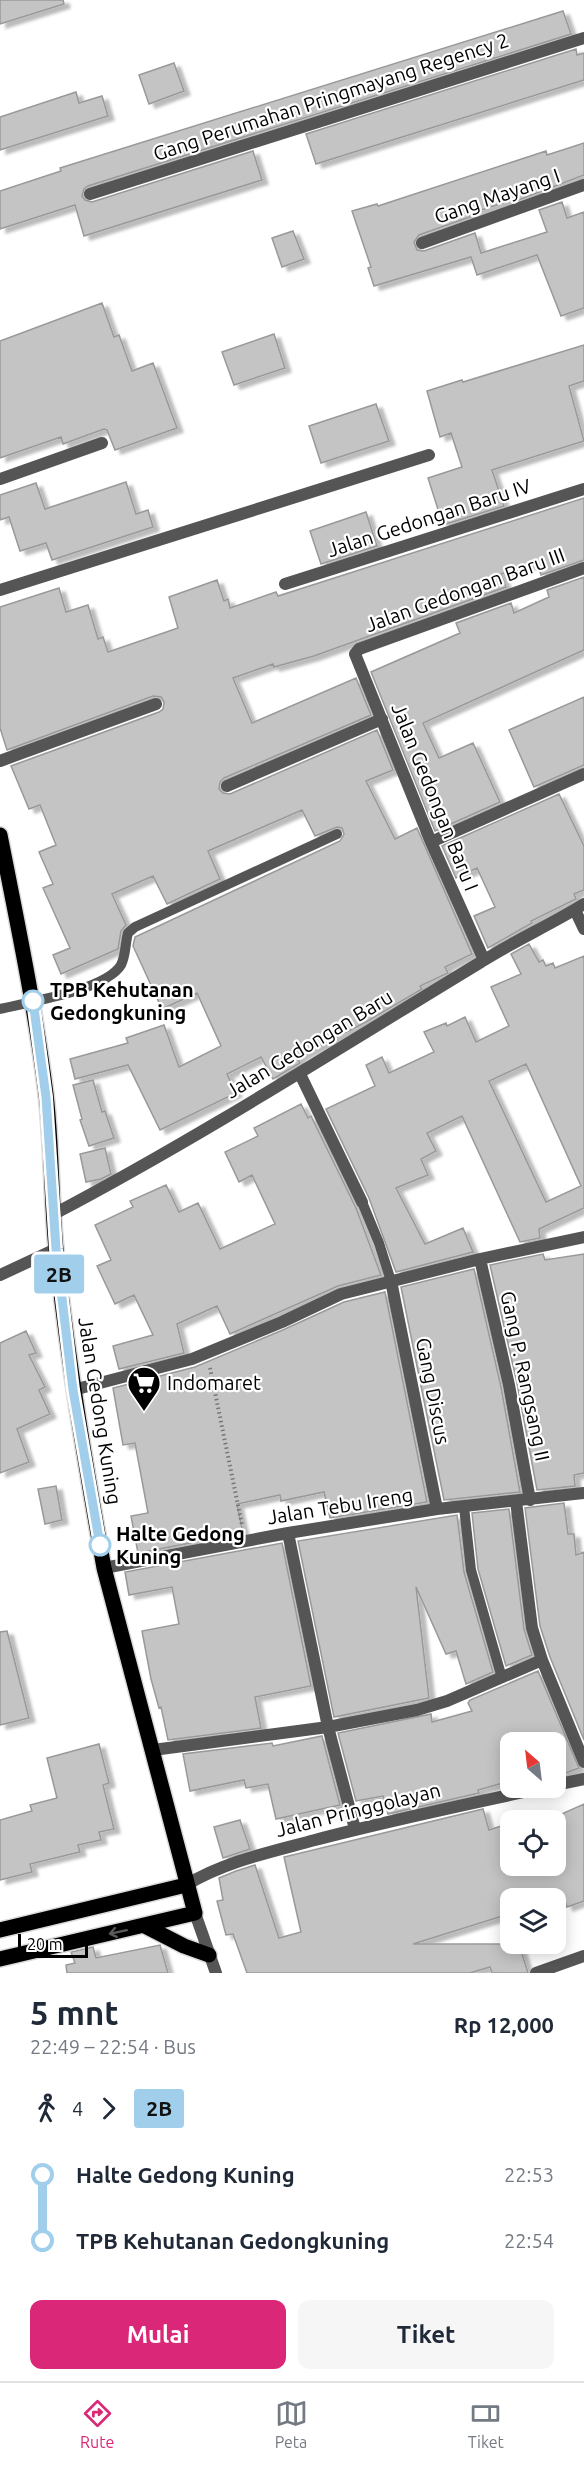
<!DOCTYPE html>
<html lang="id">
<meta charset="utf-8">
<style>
:root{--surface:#fff;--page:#f6f6f7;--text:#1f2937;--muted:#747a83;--line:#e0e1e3;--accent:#db2777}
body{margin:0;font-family:Ubuntu,sans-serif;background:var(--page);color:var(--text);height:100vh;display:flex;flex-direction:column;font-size:22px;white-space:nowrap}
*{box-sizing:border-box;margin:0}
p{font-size:20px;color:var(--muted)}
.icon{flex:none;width:33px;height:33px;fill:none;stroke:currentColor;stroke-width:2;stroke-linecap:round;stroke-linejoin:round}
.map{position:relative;height:1973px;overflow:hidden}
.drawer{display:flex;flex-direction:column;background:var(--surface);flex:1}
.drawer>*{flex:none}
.badge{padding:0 12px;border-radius:4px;font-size:21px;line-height:39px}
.needle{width:39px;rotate:332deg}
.tools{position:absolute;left:500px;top:1732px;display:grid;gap:12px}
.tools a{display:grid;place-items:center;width:66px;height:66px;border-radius:12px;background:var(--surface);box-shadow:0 3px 15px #0003;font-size:30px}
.scale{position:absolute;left:18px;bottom:15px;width:70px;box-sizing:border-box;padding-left:6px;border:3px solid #000;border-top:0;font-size:16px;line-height:21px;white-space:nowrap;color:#000;-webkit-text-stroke:4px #fff;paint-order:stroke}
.map>.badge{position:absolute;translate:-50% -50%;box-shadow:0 0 0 3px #fff}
.legs{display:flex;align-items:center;gap:9px;height:66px;padding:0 30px;font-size:20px}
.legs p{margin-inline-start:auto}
.head{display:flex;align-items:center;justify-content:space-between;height:102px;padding:0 30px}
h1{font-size:33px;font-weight:700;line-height:45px}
.button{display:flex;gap:12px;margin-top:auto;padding:12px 30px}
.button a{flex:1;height:69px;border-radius:12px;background:var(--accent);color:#fff;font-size:24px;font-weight:700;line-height:69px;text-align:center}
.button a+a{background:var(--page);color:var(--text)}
ul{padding:0 30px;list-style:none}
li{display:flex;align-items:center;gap:21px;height:66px;font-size:22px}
li i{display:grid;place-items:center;width:9px;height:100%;margin:0 8px;background:currentColor}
li i::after{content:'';width:15px;height:15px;margin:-8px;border:4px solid;border-radius:50%;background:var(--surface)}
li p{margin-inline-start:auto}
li:first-child i{background:linear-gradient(#0000 50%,currentColor 0)}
li:last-child i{background:linear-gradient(currentColor 50%,#0000 0)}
.tabs{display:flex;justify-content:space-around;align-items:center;height:84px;border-top:2px solid var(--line);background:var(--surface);font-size:16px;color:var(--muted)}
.tabs a{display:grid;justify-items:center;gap:3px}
.tabs .active{color:var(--accent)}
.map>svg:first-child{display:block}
.building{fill:#c4c4c4;stroke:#999;stroke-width:1.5;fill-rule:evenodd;filter:url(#shadow)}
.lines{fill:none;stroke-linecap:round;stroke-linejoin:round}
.primary-casing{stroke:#dbdbdb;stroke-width:18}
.path{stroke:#777;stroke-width:4;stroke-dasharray:1.5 3;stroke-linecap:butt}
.service{stroke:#555;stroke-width:10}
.minor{stroke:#555;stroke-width:12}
.tertiary{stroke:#555;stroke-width:12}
.primary{stroke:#000;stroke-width:15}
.oneway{stroke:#595959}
.line-1-casing{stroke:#fff;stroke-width:14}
.line-1{stroke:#a1cfeb;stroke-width:9}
.stop-1-dot{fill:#fff;stroke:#a1cfeb;stroke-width:3}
.labels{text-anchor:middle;stroke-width:4.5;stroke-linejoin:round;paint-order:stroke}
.street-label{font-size:20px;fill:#000;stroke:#fff}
.stop-label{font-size:20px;font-weight:bold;fill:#000;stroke:#fff;text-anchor:start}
.poi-label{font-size:20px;fill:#000;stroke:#fff;text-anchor:start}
</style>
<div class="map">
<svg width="584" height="1973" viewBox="0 0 584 1973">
<defs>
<filter id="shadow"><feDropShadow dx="6" dy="4" stdDeviation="1.5" flood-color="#0004"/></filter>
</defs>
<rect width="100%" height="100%" fill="#fff"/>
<path class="building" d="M0 0H63L64 4 0 24Z
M563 11 571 34 88 186 84 189 82 196 85 200 92 202 253 151 262 180 84 236 75 205 0 229V191L61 171 60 168Z
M576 49 577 55 584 53V80L316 164 306 134Z
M174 63 184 91 149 104 139 75Z
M76 92 79 103 102 96 108 116 0 150V117Z
M584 143V175L516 201 515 199 469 214 470 217 419 235 414 242 417 250 424 251 475 233 481 253 547 232 539 210 562 202 567 218 584 212V308L561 316 537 255 477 275 471 257 374 286 368 268 371 267 352 211 377 204 378 206 546 151 547 155Z
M293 231 304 259 282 267 272 238Z
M102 303 114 337 119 335 132 371 153 363 177 428 115 450 107 430 104 429 63 444 61 437 0 458V341Z
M274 334 285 368 234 385 222 352Z
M584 345V381L569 386 584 441 492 470 504 506 443 525 428 478 462 467 451 433 440 437 427 391 462 380 463 382Z
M376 404 389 441 321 463 309 426Z
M126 482 136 514 148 510 153 527 52 560 46 543 20 551 9 517 0 520V495L36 483 45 509Z
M584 498V560L541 575 537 563 501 574 506 587 314 656 274 667 273 664 233 678 252 723 356 678 371 715 224 778 220 782 219 789 223 793 230 794 377 730 393 770 366 781 395 839 417 828 472 954 445 967 448 973 420 986 422 989 366 1022 304 1054 298 1059 300 1063 273 1079 261 1057 227 1074 236 1093 160 1130 128 1065 75 1079 70 1059 128 1043 126 1038 164 1025 179 1067 221 1046 197 993 162 1009 133 946 135 937 340 841 344 834 342 828 337 827 315 836 302 810 208 851 220 879 167 904 153 876 112 894 126 925 121 931 118 949 61 974 53 955 70 948 43 888 53 884 39 852 56 845 40 805 29 809 11 766 159 712 163 709 164 702 161 697 153 696 7 750 0 728V607L59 588 66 612 88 605 98 639 103 637 108 652 178 628 169 597 217 580 224 601 228 599 230 608 276 592 278 596Z
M366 512 377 546 321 564 310 531Z
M584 577V650L423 723 439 758 473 743 500 802 435 831 371 672 460 633 456 623 511 603 514 613 549 597 547 590Z
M584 697V765L534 787 509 730Z
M559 794 584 846V890L574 894 576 899 531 921 532 923 488 948 474 916 495 907 477 868 456 878 442 846Z
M529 944 539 962 543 960 546 966 553 963 555 968 584 956V1208L539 1229 540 1238 520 1242 462 1116 427 1133 436 1151 421 1159 428 1175 396 1188 425 1244 463 1228 473 1252 396 1272 369 1198 326 1109 375 1086 366 1065 382 1057 389 1073 434 1052 424 1032 446 1023 447 1026 465 1017 476 1042 509 1026 491 987 521 974 511 954ZM526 1064 581 1186 546 1202 489 1081Z
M93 1080 102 1112 105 1111 114 1138 89 1146 80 1120 82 1119 73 1085Z
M301 1104 308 1118 311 1116 356 1208 381 1275 338 1286 230 1334 217 1306 177 1324 184 1353 119 1369 113 1346 153 1335 134 1295 115 1304 97 1266 111 1260 95 1225 133 1207 130 1201 166 1185 179 1212 198 1203 220 1249 275 1224 252 1175 239 1182 225 1152 258 1136 254 1128Z
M105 1148 111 1174 101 1179 86 1182 80 1154Z
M543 1254 545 1260 584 1254V1473L574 1475 575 1486 537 1490 517 1383 490 1265Z
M474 1269 501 1387 520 1492 444 1500 401 1287Z
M385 1292 427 1502 330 1518 324 1492 281 1501 280 1495 237 1504 243 1533 138 1553 131 1516 148 1513 135 1443 123 1445 113 1388 195 1367 285 1329 344 1302Z
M26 1331 36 1353 29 1355 45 1387 39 1390 50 1414 17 1429 29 1462 0 1473V1343Z
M56 1486 62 1520 45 1524 38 1489Z
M564 1503 568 1534H574L576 1555 584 1552V1740L550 1657 540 1626 525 1508Z
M509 1509 524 1629 532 1655 506 1666 478 1569 472 1513Z
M457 1515 464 1572 493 1672 466 1684 456 1651 446 1654 416 1587 429 1698 334 1717 298 1541Z
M282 1543 311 1686 255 1697 261 1728 168 1740 161 1707 159 1708 151 1679 142 1631 179 1624 172 1587 129 1595 125 1572Z
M7 1631 29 1718 0 1725V1632Z
M538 1671 579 1768 555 1777V1743H510V1781L478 1790 479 1793 388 1814 383 1796 356 1801 338 1733 431 1714 432 1722 472 1711 468 1703 470 1700Z
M322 1736 340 1805 276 1819 268 1784 246 1788 244 1780 190 1791 183 1754 272 1743 273 1746Z
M99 1744 109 1783 103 1785 114 1829 99 1832 101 1840 78 1845 80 1852 30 1864 32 1872 0 1880V1820L32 1811 30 1805 57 1798 47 1758Z
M584 1804V1901L567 1907 564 1899H505L509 1914 413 1944H519L528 1973H492L490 1967 470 1973H247L233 1934 226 1935 217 1901 223 1900 219 1878 236 1871 255 1865 279 1938 301 1932 284 1857 483 1809 489 1830 510 1823V1866H555V1817Z
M240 1820 250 1849 223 1858 214 1827Z
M160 1945 168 1973H67L66 1965 75 1963 71 1952 93 1947 96 1958Z"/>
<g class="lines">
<defs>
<path id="primary" d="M0 835C17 921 35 1007 46 1094 52 1145 51 1198 56 1249 67 1356 85 1462 104 1568L195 1913 0 1959
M145 1926 184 1946 209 1955
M0 1930 186 1885"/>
</defs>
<use href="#primary" class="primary-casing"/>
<path class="path" d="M210 1368 242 1525"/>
<path class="service" d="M0 1009C29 1002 106 990 121 965 126 955 125 944 128 933L135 927 337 834
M362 1202 379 1243 391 1281
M464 1507 471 1570 502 1678"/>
<path class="minor" d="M90 194 584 38
M422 243 584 185
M0 479 102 443
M285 584 584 489
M0 590 429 455
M0 761 156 704
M227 786 382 719
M431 842 584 774
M575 910 584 929
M484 960 431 842 355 654 359 649 584 568
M300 1074 362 1202
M54 1214C200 1137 339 1048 481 962 514 941 550 925 584 904
M480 1259 509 1385 530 1500
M0 1275 56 1249
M391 1281 437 1509
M73 1390 192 1359 282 1322 341 1294 480 1259 584 1237
M516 1501 532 1628 542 1660 584 1762
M288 1533 328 1727 355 1829
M104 1568 288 1533 437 1509 584 1493
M153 1750 328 1727 417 1710 447 1701 542 1660
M555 1785 584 1779
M186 1885C226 1861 271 1852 315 1840 391 1820 467 1804 543 1788
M536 1973 584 1956"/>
<path class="tertiary" d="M195 1913 216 1973"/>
<use href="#primary" class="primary"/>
</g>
<defs><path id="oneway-shaft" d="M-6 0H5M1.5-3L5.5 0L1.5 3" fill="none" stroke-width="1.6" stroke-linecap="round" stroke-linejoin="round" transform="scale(1.5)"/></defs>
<use class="oneway" href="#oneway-shaft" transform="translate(118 1932) rotate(168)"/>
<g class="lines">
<defs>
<path id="line-1" d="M33 1001 46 1097 56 1249 73 1390 100 1545"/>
</defs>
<use href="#line-1" class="line-1-casing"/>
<use href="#line-1" class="line-1"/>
</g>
<defs>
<symbol id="supermarket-pin" viewBox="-11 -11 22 30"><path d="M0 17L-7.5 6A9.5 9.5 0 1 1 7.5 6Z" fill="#000" stroke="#fff"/><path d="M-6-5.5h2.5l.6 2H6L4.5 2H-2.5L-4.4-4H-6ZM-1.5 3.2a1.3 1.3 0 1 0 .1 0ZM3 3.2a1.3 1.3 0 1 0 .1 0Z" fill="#fff"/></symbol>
</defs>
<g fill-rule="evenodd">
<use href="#supermarket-pin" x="125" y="1364" width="38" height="52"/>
</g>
<g class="stop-1-dot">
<circle cx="33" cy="1001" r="10"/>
<circle cx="100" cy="1545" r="10"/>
</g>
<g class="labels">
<g class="street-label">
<text transform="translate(331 97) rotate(-18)" y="7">Gang Perumahan Pringmayang Regency 2</text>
<text transform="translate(497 196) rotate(-19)" y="7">Gang Mayang I</text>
<text transform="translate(429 518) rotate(-18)" y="7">Jalan Gedongan Baru IV</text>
<text transform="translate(465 590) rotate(-20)" y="7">Jalan Gedongan Baru III</text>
<text transform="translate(435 797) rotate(68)" y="7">Jalan Gedongan Baru I</text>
<text transform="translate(309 1044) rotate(-31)" y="7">Jalan Gedongan Baru</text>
<text transform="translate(525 1376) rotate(78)" y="7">Gang P. Rangsang II</text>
<text transform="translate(433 1391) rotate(79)" y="7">Gang Discus</text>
<text transform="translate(100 1411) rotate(81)" y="7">Jalan Gedong Kuning</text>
<text transform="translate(340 1506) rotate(-9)" y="7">Jalan Tebu Ireng</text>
<text transform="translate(358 1810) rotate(-14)" y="7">Jalan Pringgolayan</text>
</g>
<g class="stop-label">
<text x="50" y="997">TPB Kehutanan<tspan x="50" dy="23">Gedongkuning</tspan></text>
<text x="116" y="1541">Halte Gedong<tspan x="116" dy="23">Kuning</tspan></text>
</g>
<g class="poi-label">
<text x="167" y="1390">Indomaret</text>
</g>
</g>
</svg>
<div class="tools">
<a><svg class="needle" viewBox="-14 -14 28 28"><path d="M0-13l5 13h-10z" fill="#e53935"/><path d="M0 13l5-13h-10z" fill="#747a83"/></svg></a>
<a><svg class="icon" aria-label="locate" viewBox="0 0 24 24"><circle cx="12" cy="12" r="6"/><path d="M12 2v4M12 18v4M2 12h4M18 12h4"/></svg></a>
<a><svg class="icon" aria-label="layers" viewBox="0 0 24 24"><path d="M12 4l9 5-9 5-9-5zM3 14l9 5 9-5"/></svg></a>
</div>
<div class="scale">20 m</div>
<b class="badge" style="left:59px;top:1274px;background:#a1cfeb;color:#111">2B</b>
</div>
<section class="drawer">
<div class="head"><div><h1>5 mnt</h1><p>22:49 – 22:54 · Bus</p></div><b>Rp 12,000</b></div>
<div class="legs"><svg class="icon" aria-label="walk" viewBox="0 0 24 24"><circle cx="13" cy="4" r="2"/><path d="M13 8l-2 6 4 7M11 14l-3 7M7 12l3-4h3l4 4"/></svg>4<svg class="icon" aria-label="forward" viewBox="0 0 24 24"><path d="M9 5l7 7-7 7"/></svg><b class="badge" style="background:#a1cfeb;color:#111">2B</b></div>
<ul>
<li><i style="color:#a1cfeb"></i><b>Halte Gedong Kuning</b><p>22:53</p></li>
<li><i style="color:#a1cfeb"></i><b>TPB Kehutanan Gedongkuning</b><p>22:54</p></li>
</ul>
<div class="button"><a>Mulai</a><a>Tiket</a></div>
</section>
<nav class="tabs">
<a class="active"><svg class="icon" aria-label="directions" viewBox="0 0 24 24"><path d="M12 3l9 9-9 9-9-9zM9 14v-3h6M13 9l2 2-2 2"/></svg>Rute</a>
<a><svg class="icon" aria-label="map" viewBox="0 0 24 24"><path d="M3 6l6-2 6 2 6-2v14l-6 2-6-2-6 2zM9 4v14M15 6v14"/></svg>Peta</a>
<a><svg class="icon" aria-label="tickets" viewBox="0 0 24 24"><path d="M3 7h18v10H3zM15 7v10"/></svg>Tiket</a>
</nav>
